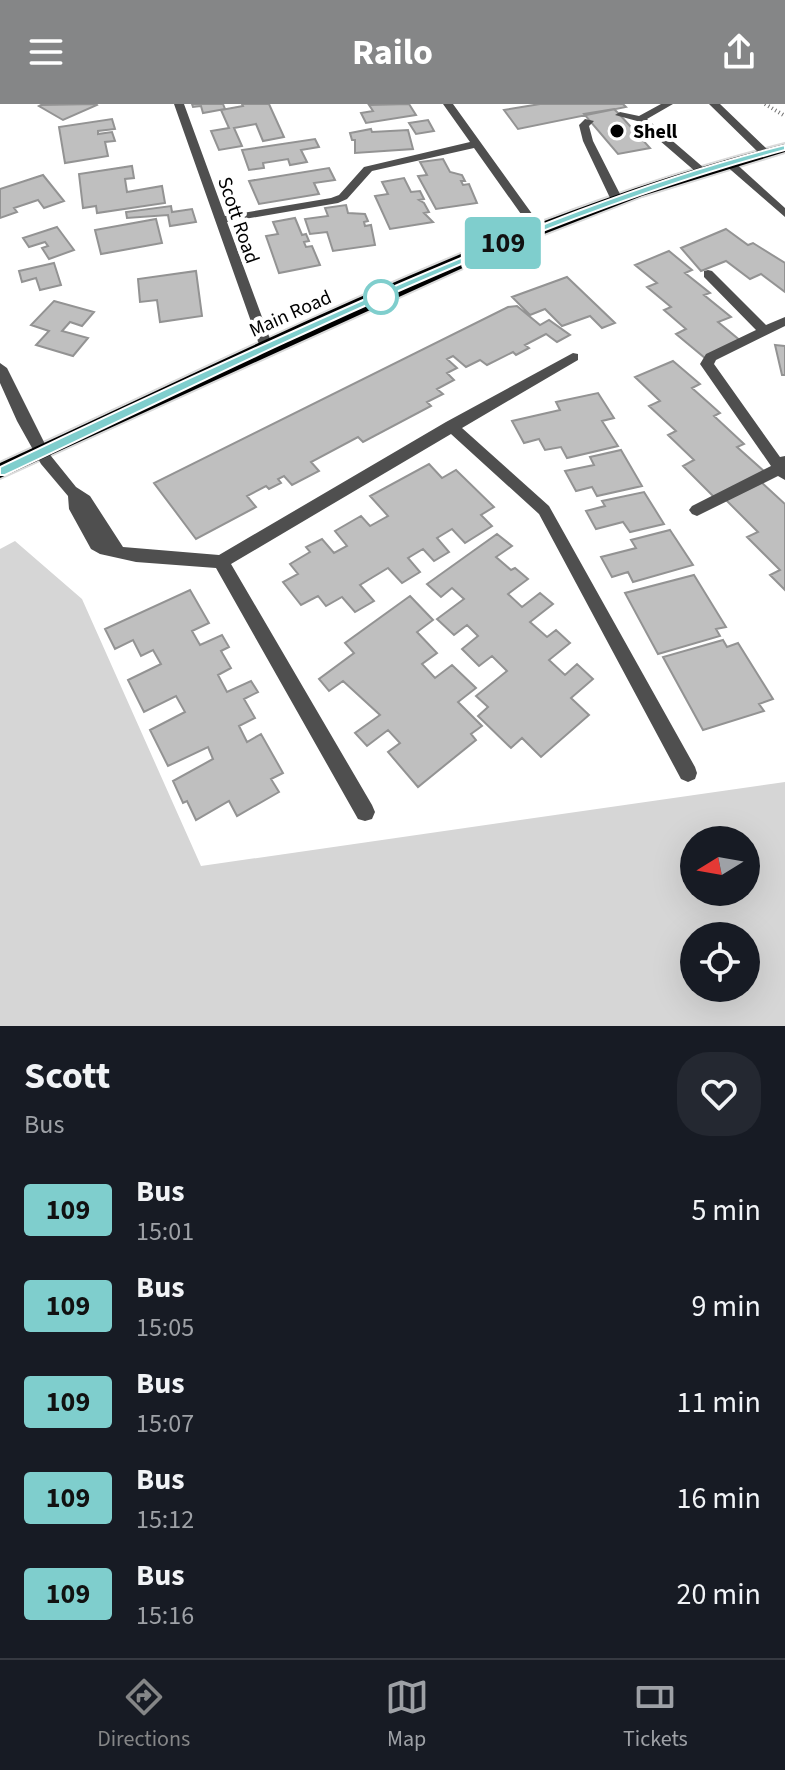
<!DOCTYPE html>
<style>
:root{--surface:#171b24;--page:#242831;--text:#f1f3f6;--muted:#9ea1a6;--line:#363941;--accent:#858687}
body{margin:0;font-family:"Source Sans 3",sans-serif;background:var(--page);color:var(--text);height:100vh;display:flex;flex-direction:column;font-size:30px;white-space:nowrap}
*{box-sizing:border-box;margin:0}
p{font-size:26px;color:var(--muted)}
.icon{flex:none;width:44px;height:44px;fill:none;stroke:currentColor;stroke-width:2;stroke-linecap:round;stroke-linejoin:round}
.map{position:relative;height:922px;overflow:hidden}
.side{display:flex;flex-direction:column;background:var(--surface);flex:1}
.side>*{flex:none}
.badge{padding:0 16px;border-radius:6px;font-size:28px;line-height:52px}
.needle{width:52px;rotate:259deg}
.buttons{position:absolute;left:680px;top:722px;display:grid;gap:16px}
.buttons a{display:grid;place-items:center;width:80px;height:80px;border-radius:50%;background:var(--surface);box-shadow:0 8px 32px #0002;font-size:40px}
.map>.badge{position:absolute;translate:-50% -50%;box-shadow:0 0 0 4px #fff}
.round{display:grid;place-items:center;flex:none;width:84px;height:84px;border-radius:32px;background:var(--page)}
.overview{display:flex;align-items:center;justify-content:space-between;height:136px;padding:0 24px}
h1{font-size:38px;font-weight:700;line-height:60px}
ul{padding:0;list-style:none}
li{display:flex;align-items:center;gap:24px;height:96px;padding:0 24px}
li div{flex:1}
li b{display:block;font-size:30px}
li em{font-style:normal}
li .badge{min-width:88px;font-weight:700;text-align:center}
header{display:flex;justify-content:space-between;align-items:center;height:104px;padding:0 24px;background:var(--accent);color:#fff;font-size:36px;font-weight:700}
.dock{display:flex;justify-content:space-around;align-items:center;height:112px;border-top:2px solid var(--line);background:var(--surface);font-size:22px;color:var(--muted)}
.dock a{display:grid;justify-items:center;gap:4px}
.dock .active{color:var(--accent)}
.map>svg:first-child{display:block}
.green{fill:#d6d6d6;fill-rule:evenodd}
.building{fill:#bfbfbf;stroke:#939393;stroke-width:2}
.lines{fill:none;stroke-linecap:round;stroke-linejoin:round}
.primary-casing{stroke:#dbdbdb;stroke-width:4}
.path{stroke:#717171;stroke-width:4;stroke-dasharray:1 3;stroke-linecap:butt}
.service{fill:#4f4f4f;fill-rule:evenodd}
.minor{fill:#4f4f4f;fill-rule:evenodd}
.primary{fill:#000;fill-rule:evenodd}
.line{fill:#7fcecd;stroke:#fff;stroke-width:2}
.poi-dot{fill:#000;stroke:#fff;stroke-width:3}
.stop-dot{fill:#fff;stroke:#7fcecd;stroke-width:4}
.labels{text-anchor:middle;stroke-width:8;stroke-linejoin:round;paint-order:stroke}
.far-poi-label{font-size:20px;font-weight:bold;fill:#000;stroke:#fff;text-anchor:start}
.far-street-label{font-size:20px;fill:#000;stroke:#fff}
</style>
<header><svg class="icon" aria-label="menu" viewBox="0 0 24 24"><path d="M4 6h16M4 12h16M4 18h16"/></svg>Railo<svg class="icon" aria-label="share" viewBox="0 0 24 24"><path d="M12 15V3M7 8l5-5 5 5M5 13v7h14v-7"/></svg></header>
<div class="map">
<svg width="785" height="922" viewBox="0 0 785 922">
<rect width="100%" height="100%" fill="#fff"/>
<path class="green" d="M15 437 82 495 201 762 785 678V922H0V445ZM694 736H746V788H694ZM694 832H746V884H694Z"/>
<path class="building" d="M192 0H223L225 5 203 9 201 2 193 3Z
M242 0H269L284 33 263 37 256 20 234 24 242 42 219 46 211 27 229 24 221 6 243 2Z
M409 0 416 11 366 19 361 9 373 7 369 1Z
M540 0H623L626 3 518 25 504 6Z
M41 1 96 0 97 1 63 16 39 2Z
M614 5 620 11 650 44 618 50 584 10Z
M112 15 115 25 98 27V30L112 28 115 37 105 38 108 52 65 59 59 23Z
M428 16 434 27 416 30 409 19Z
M371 25 372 28 408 26 413 45 355 49V36H352L350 29Z
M315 35 319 43 301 46 307 58 290 61 288 55 263 59 264 64 249 66 242 46Z
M443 55 450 68 462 71 465 77H461L463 81 469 80 477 99 436 105 418 72 427 71 420 58Z
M132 62 134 74 125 75 127 88 162 82 165 99 97 109 96 102 83 104 79 70Z
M329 64 335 76 314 79 319 90 259 100 249 77Z
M43 71 64 97 44 104 38 96 14 104 17 108 0 114V85Z
M404 74 411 88 420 87 424 95 419 96 424 99 429 108 424 109 433 118 390 125 375 92 388 90 382 78Z
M346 101 348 109 365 110 368 117 364 118 365 122 371 121 375 141 333 147 327 128 310 130 305 115 328 112 325 104Z
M171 102 172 108 192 105 196 118 170 122 168 111 127 114 126 108Z
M295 114 302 131 306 130 309 137 304 138 306 143 312 142 320 161 279 169 266 132 278 130 273 118Z
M156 115 162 139 101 150 95 126Z
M57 123 74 146 49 155 42 144 48 142 45 138 29 143 23 134Z
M726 125 748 141 753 139 785 159V188L761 170 750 175 726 157 701 167 681 144Z
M669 147 692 166 685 169 710 189 704 191 731 213 718 218 742 238 705 254 676 230 686 225 664 206 671 203 647 183 657 179 635 161Z
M54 159 61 181 40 186 36 174 22 178 19 167Z
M196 167 202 212 160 218 157 196 140 198 138 175Z
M567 173 615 219 602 224 590 212 562 222 545 205 530 211 512 193Z
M54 197 94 208 82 222 70 218 62 227 88 234 73 252 36 241 49 227 31 221Z
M517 202 540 221 549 216 570 231 557 238 546 230 525 241 529 244 516 251 513 248 487 261 480 256 466 263 453 252 447 255 457 264 447 269 454 276 437 285 443 290 427 298 431 302 363 338 358 333 311 358 319 367 292 381 284 372 278 375 281 379 269 385 266 382 247 392 256 403 196 435 154 379 508 203Z
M775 241 785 242V271H782Z
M673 257 700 280 692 284 720 309 714 312 744 340 737 343 765 368 714 393 683 362 694 356 668 331 676 327 649 302 660 297 635 273Z
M598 289 614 314 602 317 618 342 567 354 561 343 545 346 539 335 524 339 512 317 560 306 556 298Z
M621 346 642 382 597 392 592 383 576 387 565 367 594 361 590 353Z
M429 360 442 374 456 366 494 403 481 411 492 422 465 439 452 425 437 434 449 448 434 457 423 445 408 454 420 468 402 479 388 464 360 481 374 497 355 508 342 493 326 502 318 492 301 501 283 478 298 470 290 460 310 448 306 443 322 435 334 449 347 442 335 427 361 412 370 422 388 412 370 392Z
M761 378 785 400V486L770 471 780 466 747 433 758 428 726 396Z
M644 388 664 420 630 428 623 418 596 425 586 407 605 402 602 397Z
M670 426 693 461 633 478 628 468 612 473 601 453 636 444 631 436Z
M497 430 512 442 496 453 511 466 515 464 528 475 508 490 522 503 540 489 553 500 530 518 547 533 556 526 570 539 549 556 565 571 577 560 593 575 571 594 589 611 541 653 522 634 511 644 478 612 488 603 476 592 507 567 492 552 479 562 462 545 478 532 467 521 454 531 437 515 464 495 452 484 441 493 427 480Z
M694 471 726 523 716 525 720 532 658 550 625 489Z
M190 486 209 519 192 527 200 541 222 531 229 543 221 547 231 564 218 571 227 588 251 577 258 588 244 595 255 614 239 622 247 638 261 630 283 669 271 675 279 688 237 712 229 697 196 716 187 697 183 699 173 677 213 655 208 643 168 662 150 626 185 608 176 592 144 608 128 576 161 560 153 546 141 552 133 536 115 545 105 525Z
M410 492 433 516 417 528 437 549 422 560 435 574 452 561 476 584 458 598 482 622 471 630 476 636 418 683 388 648 400 639 388 626 367 642 355 629 380 611 343 577 329 587 319 575 354 549 345 539Z
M723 536 727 543 738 539 773 595 759 600 764 607 703 626 663 553Z"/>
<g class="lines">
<defs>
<path id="primary" d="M785 40V48L642 92 498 148 0 374V359C253 244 514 108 785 40Z"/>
</defs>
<use href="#primary" class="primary-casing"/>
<path class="path" d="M765 0 785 12"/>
<path class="service" d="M661 0H673L647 15 704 64V68H696L637 17 615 11 620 8 639 12Z
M585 15 594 17 589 22 593 37 623 96 621 98 611 96 583 37 579 21Z"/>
<path class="minor" d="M174 0H184L225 112 331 94 339 91 364 63 470 38 443 0H453L543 125 533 127 474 44 372 67 347 95 338 99 227 118 273 243 266 247 261 246Z
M709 0H720L769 47V51H761Z
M724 56H732L785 104V113L724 60Z
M708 166 712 167 766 221 785 213V222L716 256 714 260 780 353 785 352V376L778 372 697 412 692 410 689 406 692 402 771 362 700 260 706 250 756 226 704 173V167Z
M573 249 578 250V256L462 324 549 402 695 663 697 669 695 675 688 678 681 675 539 410 451 330 231 460 372 701 375 708 372 715 365 717 358 715 216 464 136 458 100 450 91 445 69 405 68 392 41 360 17 317 0 279V259L7 264 51 352 76 383 90 392 123 443 219 451 446 318Z"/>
<use href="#primary" class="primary"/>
</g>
<path class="line" d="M785 41V46C518 118 258 252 5 371H0V363C123 304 252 245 381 188 513 131 645 76 785 41Z"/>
<circle class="poi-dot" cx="617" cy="27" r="8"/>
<circle class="stop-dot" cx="381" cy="193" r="16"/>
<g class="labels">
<g class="far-poi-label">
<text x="633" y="34">Shell</text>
</g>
<g class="far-street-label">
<text transform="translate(239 116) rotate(71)" y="7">Scott Road</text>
<text transform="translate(290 209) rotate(-24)" y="7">Main Road</text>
</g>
</g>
</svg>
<div class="buttons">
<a><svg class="needle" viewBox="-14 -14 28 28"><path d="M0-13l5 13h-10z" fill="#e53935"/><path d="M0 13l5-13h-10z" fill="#9ea1a6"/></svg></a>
<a><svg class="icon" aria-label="locate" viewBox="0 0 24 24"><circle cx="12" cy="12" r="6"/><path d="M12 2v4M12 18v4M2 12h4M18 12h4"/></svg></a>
</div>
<b class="badge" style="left:503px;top:139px;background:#7fcecd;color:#111">109</b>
</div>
<section class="side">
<div class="overview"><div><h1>Scott</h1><p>Bus</p></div><a class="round"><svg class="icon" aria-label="heart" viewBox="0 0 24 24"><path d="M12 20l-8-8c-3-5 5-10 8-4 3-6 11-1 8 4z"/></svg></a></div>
<ul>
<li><span class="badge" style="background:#7fcecd;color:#111">109</span><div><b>Bus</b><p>15:01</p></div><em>5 min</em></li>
<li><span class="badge" style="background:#7fcecd;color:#111">109</span><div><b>Bus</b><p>15:05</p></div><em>9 min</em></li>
<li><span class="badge" style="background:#7fcecd;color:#111">109</span><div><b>Bus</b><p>15:07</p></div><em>11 min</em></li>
<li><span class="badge" style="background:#7fcecd;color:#111">109</span><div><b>Bus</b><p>15:12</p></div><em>16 min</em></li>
<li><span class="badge" style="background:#7fcecd;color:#111">109</span><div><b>Bus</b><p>15:16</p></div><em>20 min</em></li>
</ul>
</section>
<nav class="dock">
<a class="active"><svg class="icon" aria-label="directions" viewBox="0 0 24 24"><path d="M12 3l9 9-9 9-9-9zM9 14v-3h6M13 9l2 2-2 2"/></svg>Directions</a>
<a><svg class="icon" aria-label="map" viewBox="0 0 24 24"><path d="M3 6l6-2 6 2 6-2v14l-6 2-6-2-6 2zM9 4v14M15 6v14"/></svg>Map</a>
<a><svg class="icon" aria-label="tickets" viewBox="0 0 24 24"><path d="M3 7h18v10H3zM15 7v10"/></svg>Tickets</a>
</nav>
